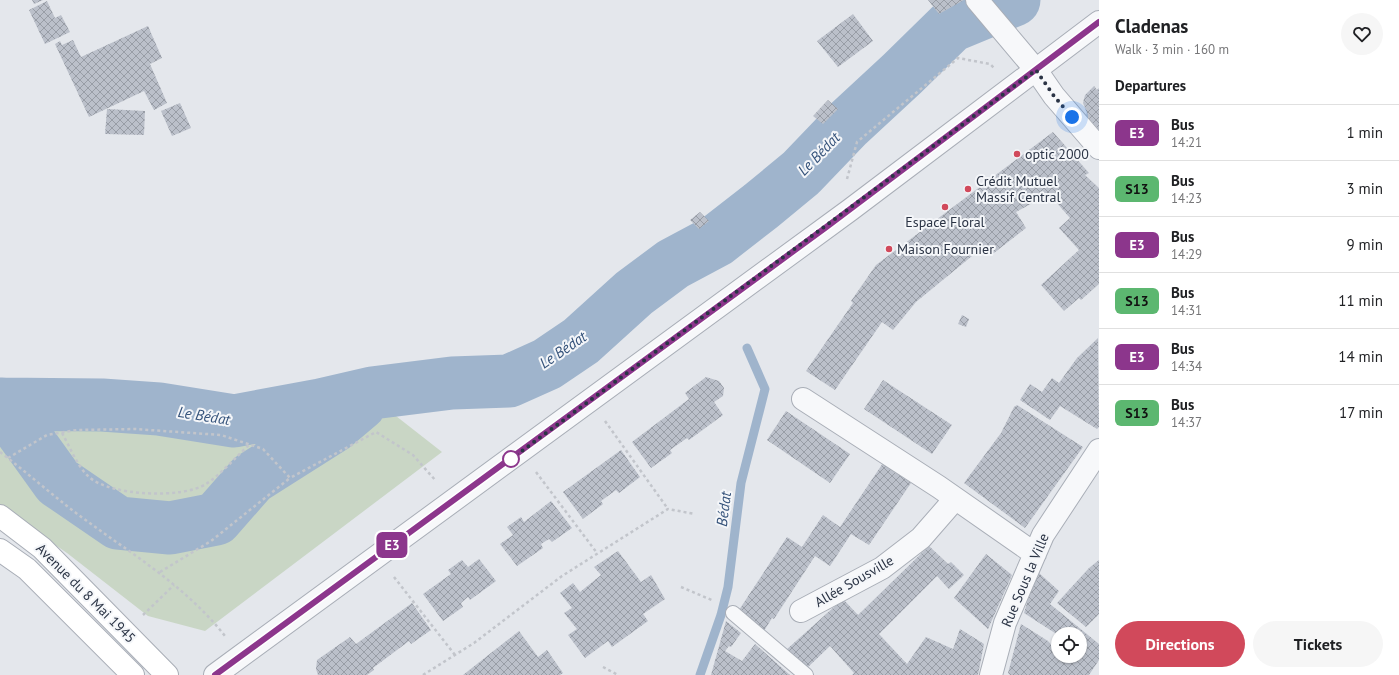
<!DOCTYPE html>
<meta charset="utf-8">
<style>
:root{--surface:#fff;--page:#f6f6f6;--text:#202124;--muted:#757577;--line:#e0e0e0;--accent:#d1495b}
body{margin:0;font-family:"PT Sans",sans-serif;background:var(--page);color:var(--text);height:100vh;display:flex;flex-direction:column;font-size:15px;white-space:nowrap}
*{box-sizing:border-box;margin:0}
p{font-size:13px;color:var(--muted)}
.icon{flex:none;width:22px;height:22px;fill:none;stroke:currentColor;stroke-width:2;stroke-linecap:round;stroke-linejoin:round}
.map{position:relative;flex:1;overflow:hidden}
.panel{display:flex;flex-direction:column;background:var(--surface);width:300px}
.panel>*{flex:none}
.badge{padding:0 8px;border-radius:6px;font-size:14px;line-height:26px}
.buttons{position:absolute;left:1051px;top:627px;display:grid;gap:8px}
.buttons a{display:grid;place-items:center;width:36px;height:36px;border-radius:50%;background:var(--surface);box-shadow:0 1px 3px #0004;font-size:20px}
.you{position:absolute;width:20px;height:20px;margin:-10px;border:3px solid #fff;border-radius:50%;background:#1a73e8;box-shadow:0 0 0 6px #1a73e833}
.map>.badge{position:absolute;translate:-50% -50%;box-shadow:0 0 0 2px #fff}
h2{padding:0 16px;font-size:15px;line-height:36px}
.round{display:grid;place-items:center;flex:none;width:42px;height:42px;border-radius:21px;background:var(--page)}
.overview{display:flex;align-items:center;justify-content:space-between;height:68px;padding:0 16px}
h1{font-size:19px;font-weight:700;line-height:30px}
.button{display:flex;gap:8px;margin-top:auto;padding:8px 16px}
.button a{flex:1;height:46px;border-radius:24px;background:var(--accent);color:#fff;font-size:16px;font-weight:700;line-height:46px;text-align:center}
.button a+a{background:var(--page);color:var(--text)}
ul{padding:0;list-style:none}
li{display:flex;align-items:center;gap:12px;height:56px;padding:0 16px;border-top:1px solid var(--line)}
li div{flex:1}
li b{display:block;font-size:15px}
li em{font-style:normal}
li .badge{min-width:44px;font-weight:700;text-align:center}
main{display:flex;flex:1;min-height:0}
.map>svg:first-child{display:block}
.park{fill:#c9d6c5}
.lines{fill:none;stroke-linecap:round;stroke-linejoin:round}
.stream{stroke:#9fb4cc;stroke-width:9}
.river{stroke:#9fb4cc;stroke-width:53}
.building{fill:url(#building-cross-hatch)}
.service-casing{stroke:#a9aeb7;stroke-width:16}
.minor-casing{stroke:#a9aeb7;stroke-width:24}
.tertiary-casing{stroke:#a9aeb7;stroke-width:24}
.secondary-casing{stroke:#a9aeb7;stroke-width:24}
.path{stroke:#c2c5cb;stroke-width:2.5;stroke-dasharray:3 3;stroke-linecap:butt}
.service{stroke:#f7f8fa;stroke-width:14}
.minor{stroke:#f7f8fa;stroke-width:22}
.tertiary{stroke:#f7f8fa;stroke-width:22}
.secondary{stroke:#fff;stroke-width:22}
.line-casing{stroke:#fff;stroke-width:9}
.line{stroke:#8c368c;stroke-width:6}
.walk{stroke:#2b3445;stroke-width:4;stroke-dasharray:0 7.2}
.poi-dot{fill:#d1495b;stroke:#f4f6f9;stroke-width:1.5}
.stop-dot{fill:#fff;stroke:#8c368c;stroke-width:2}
.labels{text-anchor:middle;stroke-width:4;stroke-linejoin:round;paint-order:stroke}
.poi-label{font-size:14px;fill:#2b3445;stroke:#f4f6f9;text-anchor:start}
.street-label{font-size:14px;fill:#2b3445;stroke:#f4f6f9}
.water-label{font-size:15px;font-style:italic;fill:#34527a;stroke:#f4f6f9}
</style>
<main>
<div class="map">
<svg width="1099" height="675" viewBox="0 0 1099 675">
<defs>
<pattern id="building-cross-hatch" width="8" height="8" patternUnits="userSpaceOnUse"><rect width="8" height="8" fill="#bbc0ca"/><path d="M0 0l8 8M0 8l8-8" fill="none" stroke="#989da6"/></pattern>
</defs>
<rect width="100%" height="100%" fill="#e4e7ec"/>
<path class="park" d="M373 398 442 452 205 631 148 616 67 553 0 507V421L142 423 298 419Z"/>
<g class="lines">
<path class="stream" d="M700 675 721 615 728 587 741 483 765 389 747 348"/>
<path class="river" d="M0 404 102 405 159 409 234 421 320 405 372 393 452 383 509 381 547 364 581 341 634 293 673 264 716 241 761 206 801 173 848 124 902 74 951 26 1014 0
M2 404 58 482 118 523 170 528 216 519 252 478 334 426 360 404"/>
</g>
<path class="building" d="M32 0H43L34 4Z
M928 0H964L939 14Z
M47 1 55 18 61 15 70 32 45 44 29 10Z
M853 14 873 41 838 67 817 41Z
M148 26 162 58 150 64 167 103 154 110 144 91 89 117 55 44 60 41 62 45 73 40 81 57Z
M1094 86 1097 90 1099 88V130L1086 115 1087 113 1083 103 1085 95Z
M828 100 838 109 823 124 813 116Z
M180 103 191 128 172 136 161 111Z
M107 109 145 111 144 135 105 134Z
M1053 132 1089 173 1085 175 1099 188V284L1081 300 1079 298 1064 311 1041 285 1079 250 1059 228 1070 218 1049 194 1016 212 1026 228 990 256 983 247 916 302 893 330 882 322 835 390 806 371 853 303 851 301 876 265Z
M700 212 709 221 699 229 690 220Z
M962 315 969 319 966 327 958 324Z
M1098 338 1099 427 1097 429 1060 406 1050 420 1020 400 1030 384 1042 392 1052 378 1059 383 1077 358Z
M706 377 719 381 724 388 723 396 714 402 723 415 689 440 687 438 670 450 672 453 651 468 632 442 689 399 685 393Z
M883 380 952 425 932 454 864 409Z
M1017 405 1083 447 1025 528 964 483 1001 433 1014 407Z
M786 411 850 454 830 483 767 440Z
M621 450 640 477 619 493 616 490 601 501 603 504 583 519 563 492Z
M883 463 911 483 869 545 851 534 830 566 815 556 774 619 772 618 764 631 739 610 787 537 802 547 823 515 840 527Z
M551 501 572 528 552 542 549 539 541 544 543 548 517 566 500 544 513 535 507 527 521 517 524 522Z
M929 546 948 564 951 562 964 575 949 589 937 576 879 634 907 664 926 637 953 649 960 629 984 644 978 675H852L854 673 830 646 807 668 786 650 843 599 858 615Z
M618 551 641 582 651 575 665 599 643 614 648 621 612 647 608 641 585 658 568 635 577 629 564 613 572 608 560 593 573 583 580 592 601 575 594 567Z
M986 554 1012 575 988 629 954 598Z
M479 559 496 581 470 600 468 597 461 603 463 607 443 621 423 594 451 574 448 570 462 560 468 567Z
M1099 560V614L1086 627 1057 603 1089 568Z
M1039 573 1059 591 1050 604 1099 644V660L1089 675H1010L1008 673 1021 624 1048 641 1058 653V656H1061L1069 663 1073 656H1080V634L1058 635 1024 613 1031 589Z
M412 603 431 630 411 644 409 641 373 668 374 670 367 675H318L316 669 317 660 350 637 356 644Z
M726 621 741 633 731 647 729 646 725 651 742 661 755 644 790 675H711Z
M519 631 538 657 547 650 563 673 560 675H463Z"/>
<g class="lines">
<defs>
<path id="service" d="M733 613 806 675"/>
<path id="minor" d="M977 0 1036 70 1054 96 1099 148
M803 399 939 487 1035 554
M801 611 882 568 921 538 955 499
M991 675 1005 623 1043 535 1099 450"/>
<path id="tertiary" d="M215 675 850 210 1099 22"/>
<path id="secondary" d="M0 516 42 548 167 675
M0 550 27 569 133 675"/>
</defs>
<use href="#service" class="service-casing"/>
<use href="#minor" class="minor-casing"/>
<use href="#tertiary" class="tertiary-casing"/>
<use href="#secondary" class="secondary-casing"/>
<path class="path" d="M847 179 857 142 958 58 990 64 994 68
M605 421 668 509
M62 433C70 447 77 466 89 477 110 496 183 499 206 484 218 477 238 455 249 445
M0 452C26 472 50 493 76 513 128 552 184 584 225 636
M8 458 47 435 77 430 135 429 221 435 263 449 290 478 376 432 413 455 436 481
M536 472 597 553
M160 572 211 541 290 478
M394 577 455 655
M681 587 714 601
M143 615 174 585
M603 667 618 675
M423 675 474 643 562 576 668 509 695 514"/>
<use href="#service" class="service"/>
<use href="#minor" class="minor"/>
<use href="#tertiary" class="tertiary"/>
<use href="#secondary" class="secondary"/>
</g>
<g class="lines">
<defs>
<path id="line" d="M215 675 825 228 1099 22"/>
</defs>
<use href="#line" class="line-casing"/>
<use href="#line" class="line"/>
<path class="walk" d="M511 459 1036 70 1054 96 1072 117"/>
</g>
<g class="poi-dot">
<circle cx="1017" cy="154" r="4"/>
<circle cx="968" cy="189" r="4"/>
<circle cx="945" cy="207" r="4"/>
<circle cx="889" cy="249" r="4"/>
</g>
<circle class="stop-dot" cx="511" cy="459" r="8"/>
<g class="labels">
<g class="poi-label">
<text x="1025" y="159">optic 2000</text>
<text x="976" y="186">Crédit Mutuel<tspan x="976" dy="16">Massif Central</tspan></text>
<text x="945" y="227" text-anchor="middle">Espace Floral</text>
<text x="897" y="254">Maison Fournier</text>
</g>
<g class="street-label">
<text transform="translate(1025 580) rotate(-67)" y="5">Rue Sous la Ville</text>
<text transform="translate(854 581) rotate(-30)" y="5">Allée Sousville</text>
<text transform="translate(86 593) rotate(45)" y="5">Avenue du 8 Mai 1945</text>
</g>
<g class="water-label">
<text transform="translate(819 154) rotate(-46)" y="5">Le Bédat</text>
<text transform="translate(563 350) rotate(-34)" y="5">Le Bédat</text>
<text transform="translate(204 416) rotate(9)" y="5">Le Bédat</text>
<text transform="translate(724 509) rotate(-83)" y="5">Bédat</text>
</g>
</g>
</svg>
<div class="buttons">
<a><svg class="icon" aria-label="locate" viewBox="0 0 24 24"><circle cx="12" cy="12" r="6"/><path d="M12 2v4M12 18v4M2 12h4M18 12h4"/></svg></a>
</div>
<div class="you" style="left:1072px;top:117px"></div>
<b class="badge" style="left:392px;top:545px;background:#8c368c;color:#fff">E3</b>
</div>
<section class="panel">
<div class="overview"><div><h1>Cladenas</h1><p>Walk · 3 min · 160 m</p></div><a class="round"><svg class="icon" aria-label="heart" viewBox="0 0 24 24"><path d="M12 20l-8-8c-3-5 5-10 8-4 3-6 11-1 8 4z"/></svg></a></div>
<h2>Departures</h2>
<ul>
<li><span class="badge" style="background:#8c368c;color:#fff">E3</span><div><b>Bus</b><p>14:21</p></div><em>1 min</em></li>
<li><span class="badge" style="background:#5cb770;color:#111">S13</span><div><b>Bus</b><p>14:23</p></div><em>3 min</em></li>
<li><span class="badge" style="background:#8c368c;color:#fff">E3</span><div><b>Bus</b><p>14:29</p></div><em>9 min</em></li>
<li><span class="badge" style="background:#5cb770;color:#111">S13</span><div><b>Bus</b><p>14:31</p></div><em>11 min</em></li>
<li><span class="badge" style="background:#8c368c;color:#fff">E3</span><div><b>Bus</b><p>14:34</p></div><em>14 min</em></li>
<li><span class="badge" style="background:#5cb770;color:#111">S13</span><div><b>Bus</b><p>14:37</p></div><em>17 min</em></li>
</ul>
<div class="button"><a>Directions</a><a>Tickets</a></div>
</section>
</main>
